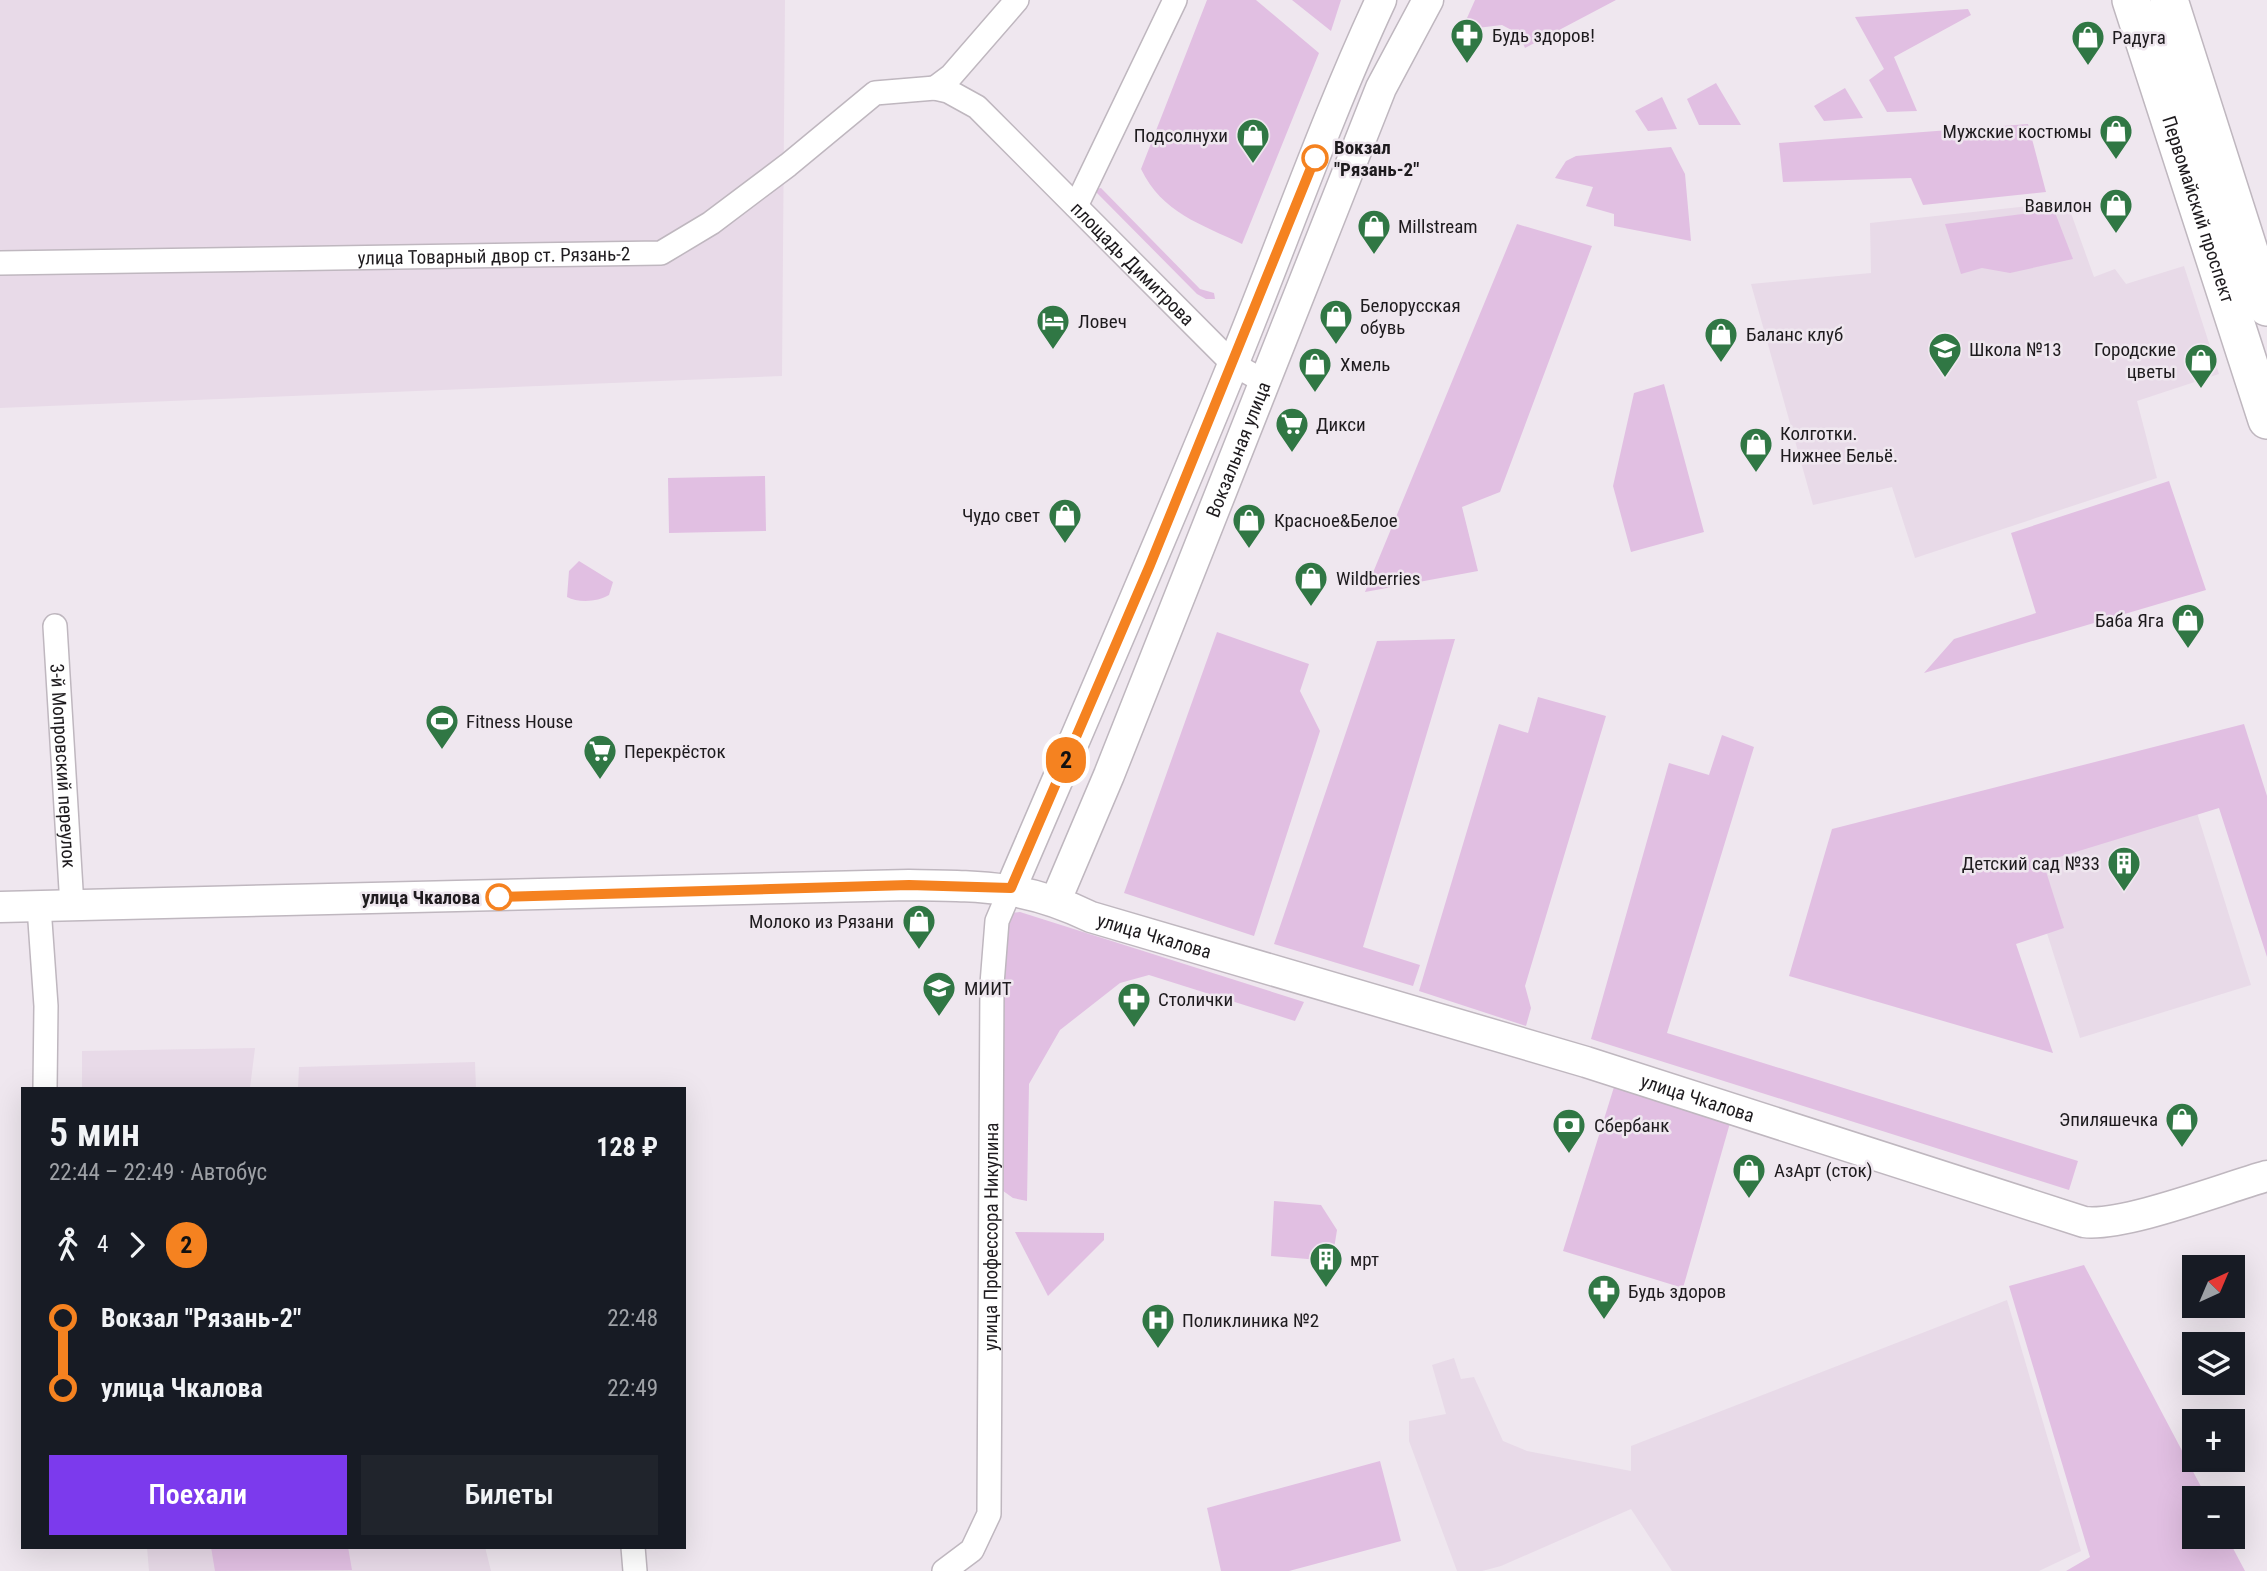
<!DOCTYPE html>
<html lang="ru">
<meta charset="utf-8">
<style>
:root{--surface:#171b24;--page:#20242c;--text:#f1f3f6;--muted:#9ea1a6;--accent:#7c3aed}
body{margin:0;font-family:"Roboto Condensed",sans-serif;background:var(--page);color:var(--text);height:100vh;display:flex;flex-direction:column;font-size:26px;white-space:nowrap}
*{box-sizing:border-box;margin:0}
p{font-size:23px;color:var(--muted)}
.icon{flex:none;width:38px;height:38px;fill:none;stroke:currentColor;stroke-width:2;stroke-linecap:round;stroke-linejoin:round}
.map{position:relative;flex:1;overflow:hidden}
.sheet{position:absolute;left:21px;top:1087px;width:665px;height:462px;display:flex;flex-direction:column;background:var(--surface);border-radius:0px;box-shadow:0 7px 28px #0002}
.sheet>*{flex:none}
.badge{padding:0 14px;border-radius:23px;font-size:24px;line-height:46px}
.needle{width:46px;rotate:44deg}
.tools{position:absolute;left:2182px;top:1255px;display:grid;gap:14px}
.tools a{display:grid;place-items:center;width:63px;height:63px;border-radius:0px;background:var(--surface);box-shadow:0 7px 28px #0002;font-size:35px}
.map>.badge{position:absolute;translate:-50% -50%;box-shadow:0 0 0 4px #fff}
.legs{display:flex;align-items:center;gap:10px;height:77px;padding:0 28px;font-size:23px}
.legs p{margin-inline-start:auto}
.headline{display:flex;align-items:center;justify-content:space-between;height:119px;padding:0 28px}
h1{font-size:38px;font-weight:600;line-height:52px}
.cta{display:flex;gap:14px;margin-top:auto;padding:14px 28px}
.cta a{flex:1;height:80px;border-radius:0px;background:var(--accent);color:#fff;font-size:28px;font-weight:600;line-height:80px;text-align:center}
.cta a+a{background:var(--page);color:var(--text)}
ul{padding:0 28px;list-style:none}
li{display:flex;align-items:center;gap:24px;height:70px;font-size:26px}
li i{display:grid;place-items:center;width:10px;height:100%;margin:0 9px;background:currentColor}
li i::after{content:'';width:18px;height:18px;margin:-9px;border:5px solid;border-radius:50%;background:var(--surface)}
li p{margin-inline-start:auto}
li:first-child i{background:linear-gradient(#0000 50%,currentColor 0)}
li:last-child i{background:linear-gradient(currentColor 50%,#0000 0)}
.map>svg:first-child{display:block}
.built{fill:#e8dae8}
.green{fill:#e1bfe2}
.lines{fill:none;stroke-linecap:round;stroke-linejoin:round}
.minor-casing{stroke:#bfb7bf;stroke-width:26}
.tertiary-casing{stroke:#bfb7bf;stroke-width:33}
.primary-casing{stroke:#bfb7bf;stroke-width:40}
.minor{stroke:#fff;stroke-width:23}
.tertiary{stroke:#fff;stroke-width:30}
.primary{stroke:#fff;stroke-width:37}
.line-1-casing{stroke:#fff;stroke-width:16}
.line-1{stroke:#f58220;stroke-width:10}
.stop-1-dot{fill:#fff;stroke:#f58220;stroke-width:3.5}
.labels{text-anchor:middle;stroke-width:5;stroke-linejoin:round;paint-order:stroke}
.poi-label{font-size:19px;fill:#1e1b1e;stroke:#efe7ef;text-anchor:start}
.stop-label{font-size:19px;font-weight:bold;fill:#1e1b1e;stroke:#efe7ef;text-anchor:start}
.street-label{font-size:19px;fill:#1e1b1e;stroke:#efe7ef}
</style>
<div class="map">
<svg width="2267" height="1571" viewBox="0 0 2267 1571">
<rect width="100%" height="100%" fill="#efe7ef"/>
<path class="built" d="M0 0H785L782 376 0 408Z
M2067 202 2094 277 2115 269 2126 284 2184 266 2219 374 2137 401 2157 478 1915 558 1892 487 1813 505 1751 284 1871 273 1870 223Z
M2177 749 2251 985 2080 1038 2006 803Z
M255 1048 250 1088H82V1051Z
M475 1062 476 1088H298L299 1067Z
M2007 1300 2081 1551 2039 1571H1672L1631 1509 1501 1566 1482 1571H1457L1409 1441V1421L1446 1414 1432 1365 1454 1358 1461 1379 1474 1377 1503 1441 1527 1451 1631 1471V1446Z
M147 1547H485L491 1571H149Z"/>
<path class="green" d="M1207 0H1256L1319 53 1242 244C1201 224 1162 213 1141 169Z
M1292 0H1341L1331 31Z
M1475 0H1616L1525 48 1519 34 1502 25 1477 28 1467 18Z
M1968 9 1971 15 1894 57 1917 111 1887 112 1869 80 1884 69 1855 17Z
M1716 83 1741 125H1699L1687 99Z
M1845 88 1863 118 1824 121 1814 106Z
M1662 97 1677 129 1648 131 1635 111Z
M2028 124 2046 192 1923 205 1911 178 1783 182 1779 143Z
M1671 147 1685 174 1691 241 1614 226V214L1586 206 1593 187 1555 178 1566 161 1576 156Z
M1101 188 1200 289 1214 293 1215 299H1206L1197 294 1097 193 1096 189Z
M2054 210 2073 259 2010 273 1982 268 1961 274 1945 224Z
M1517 224 1592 246 1500 492 1462 507 1478 571 1365 592Z
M1664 384 1704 532 1631 552 1613 486 1634 393Z
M765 476 766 531 669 533 668 478Z
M2169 481 2206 590 1924 673 1954 639 2036 613 2011 533Z
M579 561 613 582 609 595C598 602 578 603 567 597L569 571Z
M1217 632 1309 664 1300 691 1320 731 1254 936 1124 893Z
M1455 639 1363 947 1420 965 1413 986 1274 944 1377 641Z
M1538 697 1606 716 1525 986 1531 1008 1526 1026 1419 991 1499 724 1528 733Z
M2244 724 2267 796V957L2219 808 2043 862 2064 928 2016 944 2053 1053 1789 976 1832 829Z
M1722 735 1754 747 1667 1033 2078 1161 2069 1190 1591 1039 1669 763 1709 775Z
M1020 912 1304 1002 1295 1021 1149 975 1120 983 1060 1030 1029 1084 1027 1201 1013 1198 999 1188 998 940 1010 913Z
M1614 1087 1730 1123 1683 1288 1563 1251Z
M1274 1201 1321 1205 1337 1230 1332 1261 1271 1256Z
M1015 1232 1104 1233V1240L1048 1296Z
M2084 1265 2207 1498H2194V1536L2227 1537 2245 1571H2066L2090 1557 2009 1286Z
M1380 1461 1401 1541 1289 1571H1221L1207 1508Z
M211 1547H348L352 1570 215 1571Z"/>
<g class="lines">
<defs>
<g id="minor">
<path id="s1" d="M1017 0 951 76 935 88 948 91 977 107 1233 364 1265 382"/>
<path d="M1076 206 1175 0"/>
<path id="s2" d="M0 263 661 253 711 223 788 165 875 93 935 88"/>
<path id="s3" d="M55 626 72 906"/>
<path d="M39 907 46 1006 45 1088"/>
<path d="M633 1547 635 1571"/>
<path id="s4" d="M944 1571 972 1550 989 1514 992 984 997 921 1011 888"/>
</g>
<g id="tertiary">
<path d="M1011 888C1086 713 1162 539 1234 362 1283 242 1326 118 1381 0"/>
<path id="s5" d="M1056 900 1109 775 1381 88 1428 0"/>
<path id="s6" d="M0 907 909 885C981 886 1025 885 1091 917L1586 1062 2084 1222C2124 1227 2224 1188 2267 1176"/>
</g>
<g id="primary">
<path id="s7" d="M2131 0 2267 420"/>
<path d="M2169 0 2267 307"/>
</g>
</defs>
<use href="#minor" class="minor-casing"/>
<use href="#tertiary" class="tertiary-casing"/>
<use href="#primary" class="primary-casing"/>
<use href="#minor" class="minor"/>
<use href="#tertiary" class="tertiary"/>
<use href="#primary" class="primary"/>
</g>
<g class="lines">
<defs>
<path id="line-1" d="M499 897 909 885 1011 888 1150 565 1315 158"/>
</defs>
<use href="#line-1" class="line-1-casing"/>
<use href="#line-1" class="line-1"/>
</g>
<defs>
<symbol id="pharmacy-pin" viewBox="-11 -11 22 30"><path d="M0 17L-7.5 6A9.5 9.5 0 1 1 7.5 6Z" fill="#307744" stroke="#efe7ef"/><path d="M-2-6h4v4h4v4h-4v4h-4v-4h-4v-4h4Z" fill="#fff"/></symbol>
<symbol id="shop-pin" viewBox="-11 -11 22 30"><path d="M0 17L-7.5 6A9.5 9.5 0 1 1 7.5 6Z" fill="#307744" stroke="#efe7ef"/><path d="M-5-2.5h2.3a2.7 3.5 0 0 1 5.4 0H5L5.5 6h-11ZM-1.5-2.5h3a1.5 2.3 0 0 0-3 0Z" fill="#fff"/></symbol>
<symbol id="hotel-pin" viewBox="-11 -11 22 30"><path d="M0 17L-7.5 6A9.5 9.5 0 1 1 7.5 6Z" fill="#307744" stroke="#efe7ef"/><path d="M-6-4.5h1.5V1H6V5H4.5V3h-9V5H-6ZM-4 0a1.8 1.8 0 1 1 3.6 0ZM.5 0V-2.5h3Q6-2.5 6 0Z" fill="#fff"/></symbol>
<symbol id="school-pin" viewBox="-11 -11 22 30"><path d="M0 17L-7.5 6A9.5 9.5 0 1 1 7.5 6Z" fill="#307744" stroke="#efe7ef"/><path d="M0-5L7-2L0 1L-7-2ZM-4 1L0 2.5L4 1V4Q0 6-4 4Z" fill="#fff"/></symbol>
<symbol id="supermarket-pin" viewBox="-11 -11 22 30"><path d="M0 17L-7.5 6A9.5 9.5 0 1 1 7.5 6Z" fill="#307744" stroke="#efe7ef"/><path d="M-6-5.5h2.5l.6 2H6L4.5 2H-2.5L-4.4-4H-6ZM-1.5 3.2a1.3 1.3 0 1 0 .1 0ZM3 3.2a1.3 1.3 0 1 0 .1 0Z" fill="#fff"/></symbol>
<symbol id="stadium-pin" viewBox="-11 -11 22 30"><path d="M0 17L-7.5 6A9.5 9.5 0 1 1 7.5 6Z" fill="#307744" stroke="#efe7ef"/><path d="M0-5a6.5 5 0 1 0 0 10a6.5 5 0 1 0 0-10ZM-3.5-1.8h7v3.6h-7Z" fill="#fff"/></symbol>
<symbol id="building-pin" viewBox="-11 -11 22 30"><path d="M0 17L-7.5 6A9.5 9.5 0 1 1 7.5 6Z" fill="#307744" stroke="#efe7ef"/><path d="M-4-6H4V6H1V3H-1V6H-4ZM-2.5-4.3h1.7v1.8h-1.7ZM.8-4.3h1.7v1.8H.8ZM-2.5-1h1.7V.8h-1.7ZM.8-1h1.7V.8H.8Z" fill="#fff"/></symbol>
<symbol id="university-pin" viewBox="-11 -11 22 30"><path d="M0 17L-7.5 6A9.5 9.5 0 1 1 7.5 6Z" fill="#307744" stroke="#efe7ef"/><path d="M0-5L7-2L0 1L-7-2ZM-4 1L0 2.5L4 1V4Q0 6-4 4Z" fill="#fff"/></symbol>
<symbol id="bank-pin" viewBox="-11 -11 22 30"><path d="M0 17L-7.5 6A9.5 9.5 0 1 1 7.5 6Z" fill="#307744" stroke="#efe7ef"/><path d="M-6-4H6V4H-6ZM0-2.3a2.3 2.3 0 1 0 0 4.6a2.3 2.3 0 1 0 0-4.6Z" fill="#fff"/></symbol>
<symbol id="hospital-pin" viewBox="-11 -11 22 30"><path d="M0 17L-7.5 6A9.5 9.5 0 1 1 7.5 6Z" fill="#307744" stroke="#efe7ef"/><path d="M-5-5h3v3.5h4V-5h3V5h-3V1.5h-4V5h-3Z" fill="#fff"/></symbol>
</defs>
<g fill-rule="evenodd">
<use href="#pharmacy-pin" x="1448" y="16" width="38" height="52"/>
<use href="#shop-pin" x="2069" y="18" width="38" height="52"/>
<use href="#shop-pin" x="2097" y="112" width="38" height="52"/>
<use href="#shop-pin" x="1234" y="116" width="38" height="52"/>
<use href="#shop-pin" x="2097" y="186" width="38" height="52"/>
<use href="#shop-pin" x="1355" y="207" width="38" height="52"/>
<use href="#shop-pin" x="1317" y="297" width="38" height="52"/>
<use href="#hotel-pin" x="1034" y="302" width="38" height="52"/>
<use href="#shop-pin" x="1702" y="315" width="38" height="52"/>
<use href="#school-pin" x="1926" y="330" width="38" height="52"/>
<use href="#shop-pin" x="2182" y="341" width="38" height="52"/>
<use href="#shop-pin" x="1296" y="345" width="38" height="52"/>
<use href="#supermarket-pin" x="1273" y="405" width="38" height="52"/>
<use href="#shop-pin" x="1737" y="425" width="38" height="52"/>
<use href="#shop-pin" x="1046" y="496" width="38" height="52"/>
<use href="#shop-pin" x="1230" y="501" width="38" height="52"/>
<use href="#shop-pin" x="1292" y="559" width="38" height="52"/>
<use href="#shop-pin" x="2169" y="601" width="38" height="52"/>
<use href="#stadium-pin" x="423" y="702" width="38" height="52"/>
<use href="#supermarket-pin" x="581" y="732" width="38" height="52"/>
<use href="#building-pin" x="2105" y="844" width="38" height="52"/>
<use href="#shop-pin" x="900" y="902" width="38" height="52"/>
<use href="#university-pin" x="920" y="969" width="38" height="52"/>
<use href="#pharmacy-pin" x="1115" y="980" width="38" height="52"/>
<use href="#shop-pin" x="2163" y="1100" width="38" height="52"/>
<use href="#bank-pin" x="1550" y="1106" width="38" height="52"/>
<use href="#shop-pin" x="1730" y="1151" width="38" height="52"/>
<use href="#building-pin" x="1307" y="1240" width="38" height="52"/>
<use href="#pharmacy-pin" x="1585" y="1272" width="38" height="52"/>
<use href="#hospital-pin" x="1139" y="1301" width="38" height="52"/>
</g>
<g class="stop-1-dot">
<circle cx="1315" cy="158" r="12"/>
<circle cx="499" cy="897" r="12"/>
</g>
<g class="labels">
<g class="poi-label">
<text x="1492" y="42">Будь здоров!</text>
<text x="2112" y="44">Радуга</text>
<text x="2092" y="138" text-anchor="end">Мужские костюмы</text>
<text x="1228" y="142" text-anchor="end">Подсолнухи</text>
<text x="2092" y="212" text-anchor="end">Вавилон</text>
<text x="1398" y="233">Millstream</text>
<text x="1360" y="312">Белорусская<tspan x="1360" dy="22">обувь</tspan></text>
<text x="1078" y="328">Ловеч</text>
<text x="1746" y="341">Баланс клуб</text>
<text x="1969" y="356">Школа №13</text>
<text x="2176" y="356" text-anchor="end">Городские<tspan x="2176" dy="22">цветы</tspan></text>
<text x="1340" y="371">Хмель</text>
<text x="1316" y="431">Дикси</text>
<text x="1780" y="440">Колготки.<tspan x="1780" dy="22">Нижнее Бельё.</tspan></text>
<text x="1040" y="522" text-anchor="end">Чудо свет</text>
<text x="1274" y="527">Красное&amp;Белое</text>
<text x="1336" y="585">Wildberries</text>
<text x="2164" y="627" text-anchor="end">Баба Яга</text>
<text x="466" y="728">Fitness House</text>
<text x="624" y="758">Перекрёсток</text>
<text x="2100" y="870" text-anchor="end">Детский сад №33</text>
<text x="894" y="928" text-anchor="end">Молоко из Рязани</text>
<text x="964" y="995">МИИТ</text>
<text x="1158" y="1006">Столички</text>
<text x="2158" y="1126" text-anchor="end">Эпиляшечка</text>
<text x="1594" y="1132">Сбербанк</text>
<text x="1774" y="1177">АзАрт (сток)</text>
<text x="1350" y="1266">мрт</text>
<text x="1628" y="1298">Будь здоров</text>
<text x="1182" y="1327">Поликлиника №2</text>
</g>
<g class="stop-label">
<text x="1334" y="154">Вокзал<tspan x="1334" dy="22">"Рязань-2"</tspan></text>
<text x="480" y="904" text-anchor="end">улица Чкалова</text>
</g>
<g class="street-label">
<text dy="7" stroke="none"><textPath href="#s7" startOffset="220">Первомайский проспект</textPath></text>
<text dy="7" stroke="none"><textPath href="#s2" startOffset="494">улица Товарный двор ст. Рязань-2</textPath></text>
<text dy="7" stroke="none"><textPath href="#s1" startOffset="388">площадь Димитрова</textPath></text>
<text dy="7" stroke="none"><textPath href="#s5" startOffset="486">Вокзальная улица</textPath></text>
<text dy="7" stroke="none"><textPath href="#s3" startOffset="140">3-й Мопровский переулок</textPath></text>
<text dy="7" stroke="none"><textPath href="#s6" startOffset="1162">улица Чкалова</textPath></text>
<text dy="7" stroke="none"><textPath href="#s6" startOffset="1729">улица Чкалова</textPath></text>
<text dy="7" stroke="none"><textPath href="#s4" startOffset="352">улица Профессора Никулина</textPath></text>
</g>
</g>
</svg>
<div class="tools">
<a><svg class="needle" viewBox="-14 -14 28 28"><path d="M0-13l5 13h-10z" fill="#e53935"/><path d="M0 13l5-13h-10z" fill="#9ea1a6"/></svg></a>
<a><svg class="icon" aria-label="layers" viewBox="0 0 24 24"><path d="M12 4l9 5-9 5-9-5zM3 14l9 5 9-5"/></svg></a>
<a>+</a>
<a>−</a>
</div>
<b class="badge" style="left:1066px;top:760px;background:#f58220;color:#111">2</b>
<section class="sheet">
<div class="headline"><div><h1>5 мин</h1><p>22:44 – 22:49 · Автобус</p></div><b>128 ₽</b></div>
<div class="legs"><svg class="icon" aria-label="walk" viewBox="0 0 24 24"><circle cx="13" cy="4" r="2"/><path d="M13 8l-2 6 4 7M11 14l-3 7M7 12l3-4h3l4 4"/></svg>4<svg class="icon" aria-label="forward" viewBox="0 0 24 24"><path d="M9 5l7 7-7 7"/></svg><b class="badge" style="background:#f58220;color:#111">2</b></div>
<ul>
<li><i style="color:#f58220"></i><b>Вокзал &quot;Рязань-2&quot;</b><p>22:48</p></li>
<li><i style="color:#f58220"></i><b>улица Чкалова</b><p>22:49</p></li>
</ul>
<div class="cta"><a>Поехали</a><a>Билеты</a></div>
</section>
</div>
